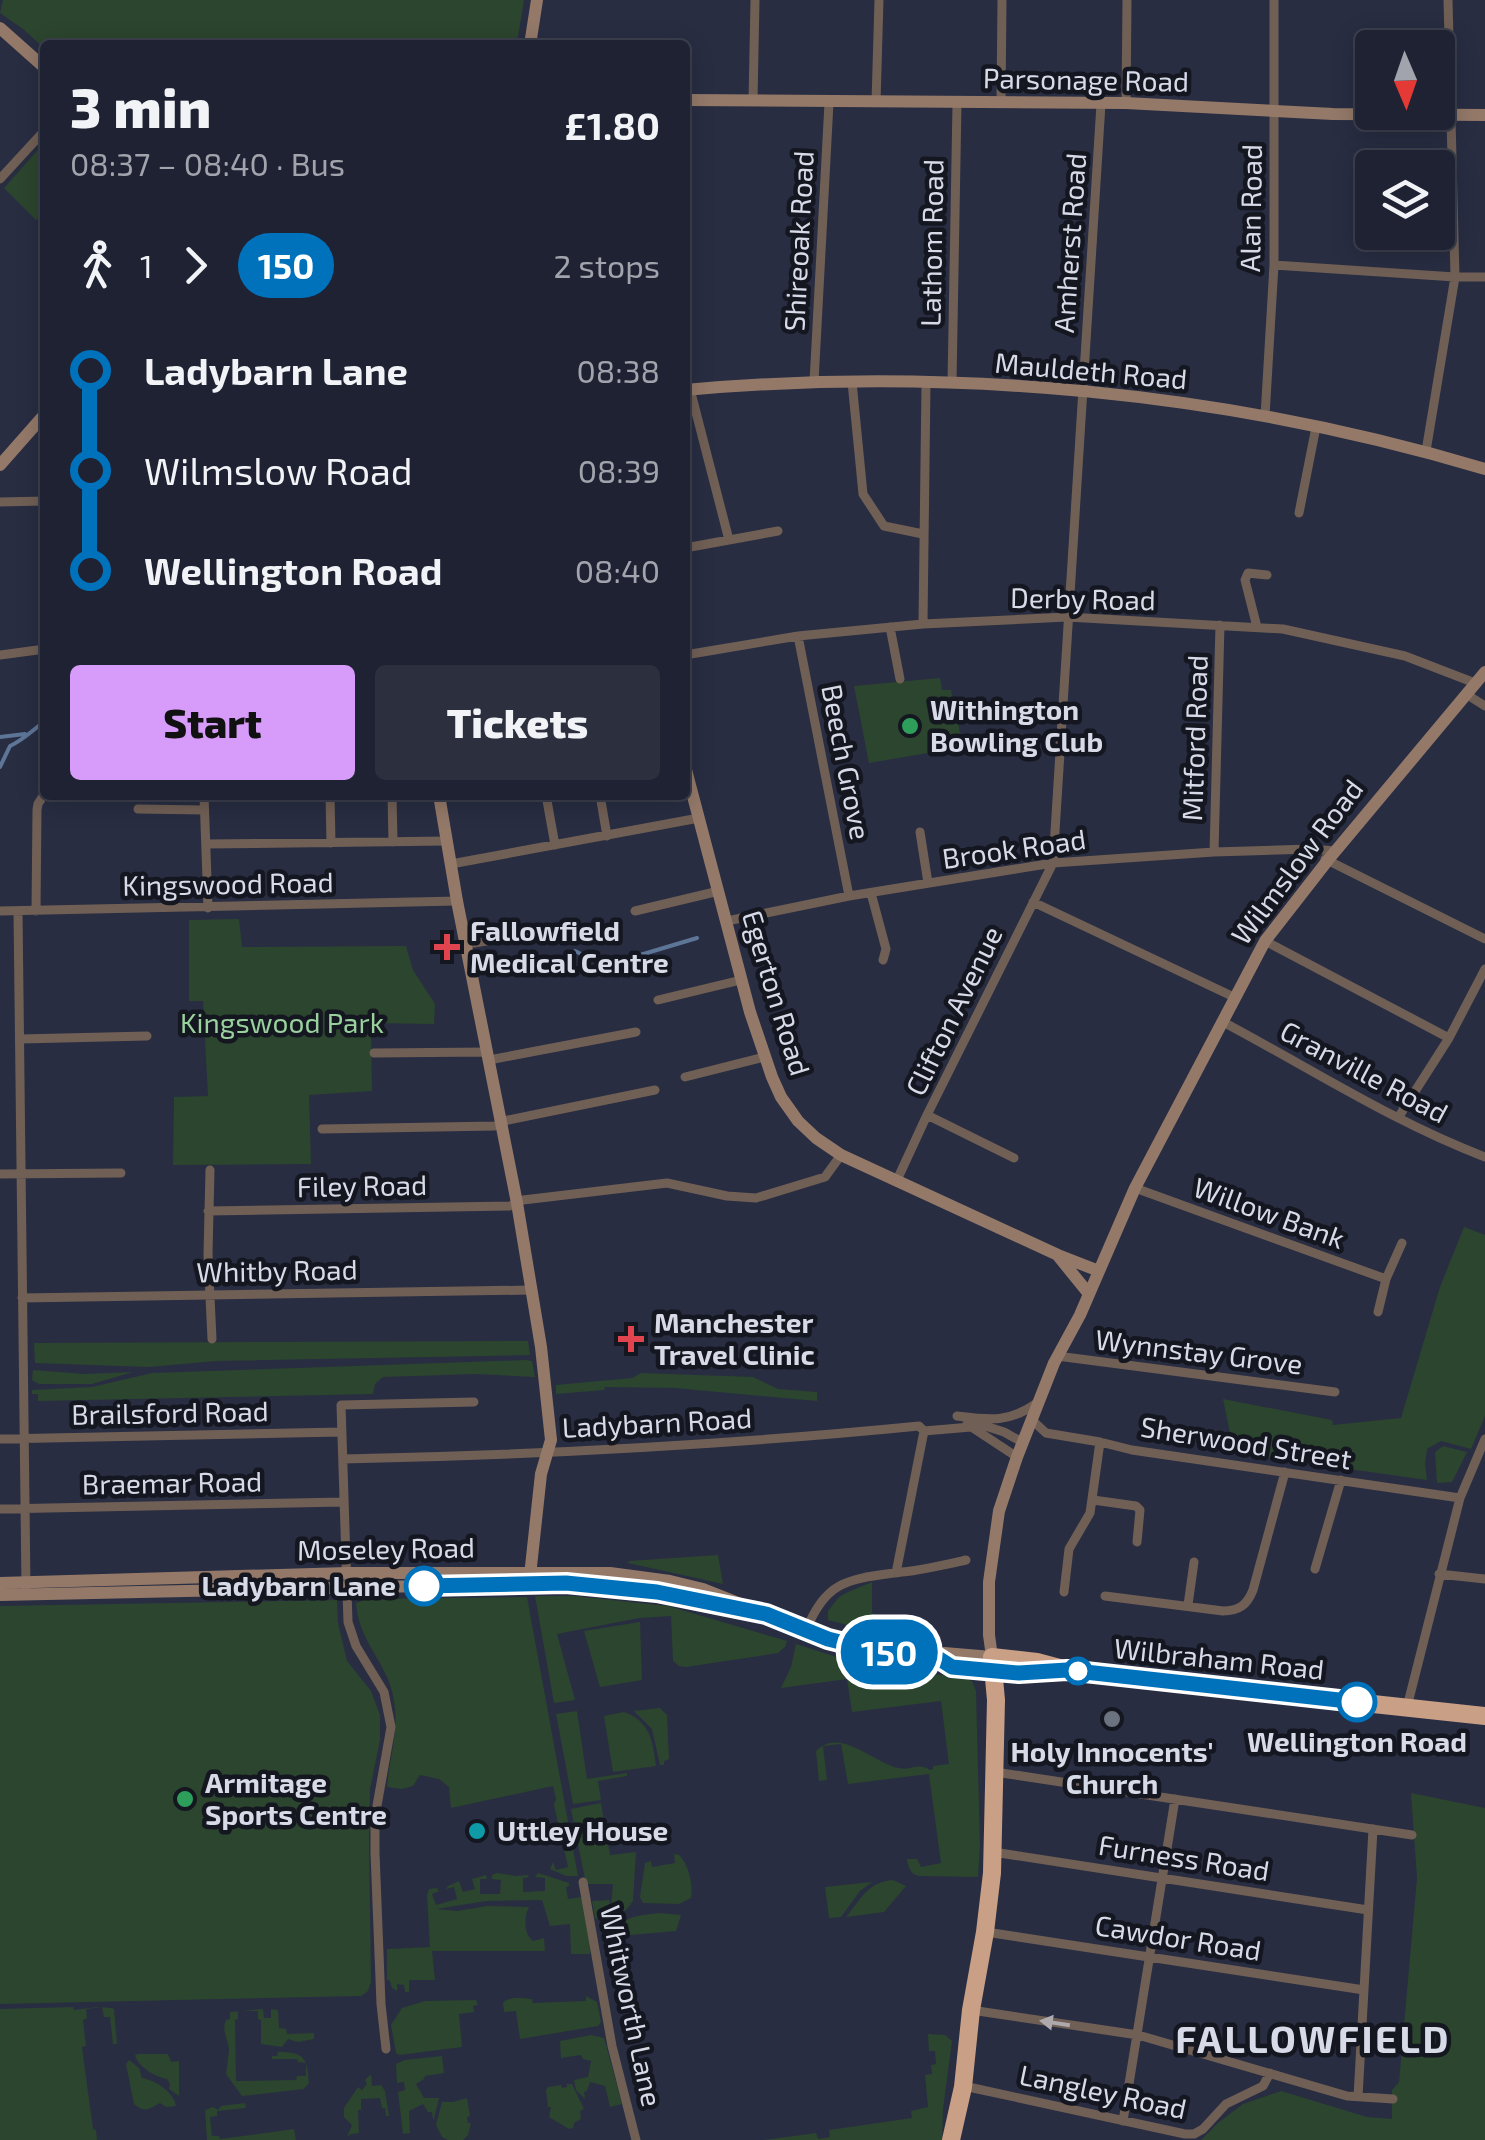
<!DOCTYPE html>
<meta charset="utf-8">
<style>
:root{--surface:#1e2232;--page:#2b2f3e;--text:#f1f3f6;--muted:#a1a4ac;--line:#3c3f4d;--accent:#d79bf9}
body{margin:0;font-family:"Exo 2",sans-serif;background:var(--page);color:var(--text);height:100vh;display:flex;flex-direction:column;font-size:38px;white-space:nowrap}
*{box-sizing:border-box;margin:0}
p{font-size:32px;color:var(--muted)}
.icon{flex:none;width:55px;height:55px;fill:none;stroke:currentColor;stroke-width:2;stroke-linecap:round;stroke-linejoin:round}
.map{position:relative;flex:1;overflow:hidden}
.side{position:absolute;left:40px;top:40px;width:650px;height:760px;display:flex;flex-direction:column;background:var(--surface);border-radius:10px;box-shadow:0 5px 25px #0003,0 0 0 2px var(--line)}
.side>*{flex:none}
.badge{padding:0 20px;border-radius:32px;font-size:35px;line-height:65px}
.needle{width:65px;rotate:178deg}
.fabs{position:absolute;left:1355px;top:30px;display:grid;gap:20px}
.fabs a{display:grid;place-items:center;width:100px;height:100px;border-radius:10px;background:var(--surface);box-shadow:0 5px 25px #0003,0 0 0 2px var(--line);font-size:50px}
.map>.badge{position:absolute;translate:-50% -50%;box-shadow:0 0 0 5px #fff}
.legs{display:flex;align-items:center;gap:15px;height:110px;padding:0 30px;font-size:32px}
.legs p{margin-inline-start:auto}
.head{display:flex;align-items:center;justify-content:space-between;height:170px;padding:0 30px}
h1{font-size:55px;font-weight:800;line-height:75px}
.button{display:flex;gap:20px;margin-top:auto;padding:20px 30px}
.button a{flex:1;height:115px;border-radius:10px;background:var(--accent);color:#111;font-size:40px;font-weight:800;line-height:115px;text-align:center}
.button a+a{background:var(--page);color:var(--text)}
ul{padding:0 30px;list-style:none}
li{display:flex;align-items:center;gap:35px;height:100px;font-size:38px}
li i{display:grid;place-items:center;width:15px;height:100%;margin:0 12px;background:currentColor}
li i::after{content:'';width:25px;height:25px;margin:-12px;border:8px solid;border-radius:50%;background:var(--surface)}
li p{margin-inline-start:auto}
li:first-child i{background:linear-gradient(#0000 50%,currentColor 0)}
li:last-child i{background:linear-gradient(currentColor 50%,#0000 0)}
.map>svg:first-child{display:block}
.green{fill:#2c452e}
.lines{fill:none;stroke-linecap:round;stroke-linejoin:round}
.stream{stroke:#5d7597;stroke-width:4}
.street{stroke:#705f55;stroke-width:9}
.secondary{stroke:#947969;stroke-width:12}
.highway{stroke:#c99f86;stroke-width:18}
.oneway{fill:#aea9ad}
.line-1-casing{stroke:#fff;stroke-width:22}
.line-1{stroke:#0072bc;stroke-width:15}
.leisure-dot{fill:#2e9e5b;stroke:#141620;stroke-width:4}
.health-dot{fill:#e0444e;stroke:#141620;stroke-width:4}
.stop-1-dot{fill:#fff;stroke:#0072bc;stroke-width:5}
.worship-dot{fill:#6b7280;stroke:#141620;stroke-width:4}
.culture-dot{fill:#0f9aa8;stroke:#141620;stroke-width:4}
.labels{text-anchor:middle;stroke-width:9;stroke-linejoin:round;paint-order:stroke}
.street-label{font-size:28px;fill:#d7dbe8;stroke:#141620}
.poi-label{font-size:28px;font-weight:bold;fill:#d7dbe8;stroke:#141620;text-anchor:start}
.park-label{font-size:28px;fill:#99d09d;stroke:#141620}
.stop-label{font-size:28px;font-weight:bold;fill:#d7dbe8;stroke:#141620;text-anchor:end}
.district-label{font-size:38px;font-weight:bold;letter-spacing:2.5px;fill:#d7dbe8;stroke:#141620}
</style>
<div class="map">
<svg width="1485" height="2140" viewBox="0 0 1485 2140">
<rect width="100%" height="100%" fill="#282d42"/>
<path class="green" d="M3 0H524L517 43 494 39 492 45H45V49L23 29 0 13Z
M45 142V221L40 217 36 220 4 188Z
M940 678 942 690H951L963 747 869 763 854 686Z
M239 919 242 947 406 946 413 970 435 1004 434 1024 371 1023 372 1091 309 1095 311 1164 173 1165 174 1097 208 1096 203 1001H189V920Z
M1464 1227 1485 1235V1416L1471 1449 1441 1441 1427 1449 1425 1464 1427 1480 1234 1453 1223 1399 1332 1420 1333 1425 1401 1418 1440 1287Z
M528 1341 530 1355 216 1361 149 1367 35 1363 34 1343Z
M526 1360 532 1361 535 1377 476 1374 383 1377 375 1384 373 1394 38 1401V1394H32V1390L92 1387 152 1373Z
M33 1370 84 1374 133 1372 92 1384H39L32 1380Z
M641 1373 753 1377 778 1389 817 1392V1401L675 1388 605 1387 604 1390 556 1394V1385L632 1378Z
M1443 1446 1467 1452 1452 1482 1437 1483 1435 1452Z
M718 1555 723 1584 628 1563 629 1561Z
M872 1582V1613L875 1615 874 1632 828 1620V1611L839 1597 848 1592Z
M574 1596 668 1606 787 1641 785 1647 778 1653 686 1667 679 1666 673 1661 671 1616 639 1618 557 1634 575 1700 554 1703 535 1596Z
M527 1597 578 1876H566L550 1869 553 1862 556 1870 568 1867 554 1805 556 1799 553 1786 451 1808 449 1787 439 1779 420 1775 413 1786 402 1789 387 1787C390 1752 401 1727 392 1691 384 1660 358 1639 356 1603L366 1599Z
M337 1600 338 1623 347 1661 371 1691 380 1715V1740L370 1789 369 1837 371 1982 368 1991 361 1996 0 2004V1606Z
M640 1622 642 1680 600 1687 584 1631Z
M796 1644 871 1668 962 1677 972 1681 976 1691 980 1846 978 1877 919 1876C910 1874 908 1867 907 1859H917L921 1867 941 1863 929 1774 848 1784 841 1744 823 1746 827 1780 819 1781 816 1751C840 1726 873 1763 899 1768 912 1771 918 1762 930 1770L933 1769V1766L949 1764 941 1701 852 1712 847 1679 781 1688 791 1667Z
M660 1708 667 1715 669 1759 664 1761V1765H660L652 1729 634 1711Z
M577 1711 587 1779 627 1773V1776L598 1781 601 1800 573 1804 556 1714Z
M624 1712C650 1721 653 1741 656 1766L613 1772 604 1716Z
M1411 1793 1485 1808V2140H1201L1219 2122 1243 2104 1281 2091 1367 2117 1392 2119V2090L1399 2082 1417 1878Z
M601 1803 610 1855 636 1852 633 1901 626 1910 607 1922 595 1918 592 1901 609 1900 611 1906 613 1884H586L571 1809Z
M674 1854 679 1855C688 1863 694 1886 691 1898L679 1904 643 1903 640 1897 645 1863 651 1861 652 1867 675 1863Z
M497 1873 516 1876 528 1875 529 1877 523 1878V1892L545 1891V1878L535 1877 538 1873 569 1883V1886L566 1887 568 1899 582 1897 591 1947 590 1954H571L570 1924 550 1926 542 1900 486 1901 436 1909 457 1911 487 1906 529 1907C524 1917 523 1933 533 1941L544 1938 545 1951H432L435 1980H409V1992H405L404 1985 397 1984V1991L392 1988 390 1981 387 1980V1949L430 1947 427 1895 429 1889 437 1888 439 1891 432 1894 436 1905 457 1899 454 1887 446 1889 448 1886 459 1881 463 1892 475 1889 472 1879 486 1875 487 1879H480V1894H500L501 1880 492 1879V1875Z
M893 1880 906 1886 884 1912 846 1917C861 1899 868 1882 893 1880Z
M872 1882 860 1891 841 1917 829 1918 825 1887Z
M660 1913 681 1915 676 1931 619 1936 615 1930C626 1915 643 1915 660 1913Z
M586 1996 597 2002 601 2022 598 2026 520 2039 516 2011 504 2012 503 2003C509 1996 522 1998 532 1999L533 2003 586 2001Z
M476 2000 478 2005 473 2006 474 2012 459 2014 462 2047 399 2055 396 2053 391 2025 402 2008 425 2001Z
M73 2007 74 2010 97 2007 112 2008 114 2009 117 2044H113L110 2017H104L102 2007 86 2009 87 2018 83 2020 86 2046 82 2047 93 2129 96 2130 97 2140H0V2009Z
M263 2009 264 2018H271V2009L278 2010 279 2028 286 2029 287 2034 314 2033V2039L298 2042 288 2039 282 2047 261 2044V2020L258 2019V2011H238V2019L235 2020 236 2081 296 2080 297 2076H306V2063L298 2062 297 2059H272V2056H277L278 2052C305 2052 307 2058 309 2083L304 2089 242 2096 226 2074C227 2066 228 2058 229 2051 229 2040 221 2032 226 2020L230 2019V2012Z
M928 2034 945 2035 952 2041 943 2109 942 2140H764L816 2133 818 2139 830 2137 829 2130 912 2118 911 2111 928 2107 925 2075 932 2074 931 2065 936 2064 935 2051H929Z
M591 2035 604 2038 605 2041 622 2104 610 2107 605 2086 590 2082 587 2091 584 2092 585 2099 576 2090 574 2080 588 2077 591 2061 583 2059 581 2055 561 2058 560 2041Z
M139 2054H168L171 2062 179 2061V2096L169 2089 170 2084 167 2079C155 2077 138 2067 135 2055Z
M442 2056 444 2073 425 2076 424 2079 416 2084 424 2098H439L434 2119H433L432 2112H428L423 2104 409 2111 410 2133 403 2134 398 2092 405 2090 404 2082 397 2083 396 2064 405 2060Z
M129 2060 139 2068 142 2078C155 2080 174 2092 176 2106L166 2107 160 2103C150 2108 146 2114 134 2104L126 2064Z
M371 2074 372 2086 381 2085 385 2091 389 2116H386L385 2108H382L380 2098 361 2099V2110H358L359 2133 351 2134 347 2137 352 2125 344 2117V2108L358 2087 362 2090 367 2084 365 2080Z
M567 2084H572L584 2109 580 2111 581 2119 574 2123 573 2128 569 2129 549 2117 551 2107H548L546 2090 548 2087 561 2085 562 2088 567 2087Z
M467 2098 470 2116 467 2117 468 2123H471L468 2135 463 2140H448L442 2137 436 2125 442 2102H453Z
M245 2103 246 2108 217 2111V2116L210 2117 212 2136H219L220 2139 294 2129 296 2140H207L205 2110 213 2107 218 2110 221 2106Z"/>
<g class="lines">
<path class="stream" d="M0 737 25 734
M0 767 10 746C23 740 33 730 45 721
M575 951 591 959H602
M612 960 630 958 697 938"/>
<path class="street" d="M753 101 755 0
M876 102 879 0
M1001 102 1002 0
M1126 103 1127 0
M0 179 45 130
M1274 265 1455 277H1485
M814 382 829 103
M852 382 863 494 884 526 923 534
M952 383 957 103
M690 389 729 540
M1265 416 1274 265V0
M1426 451 1455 277 1448 0
M0 502 45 501
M1299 513 1316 427
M685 548 778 531
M923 624 926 383
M890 627 900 679
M1257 627 1245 580 1248 573 1267 575
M798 636 849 896
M0 655 45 649
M685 655 798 636 923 624 1067 617 1283 629 1405 656 1475 683
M1466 694 1485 706
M204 795 208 908
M330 795 331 843
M392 795 393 842
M546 795 555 845
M600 795 607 836
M138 809 204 810
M920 832 928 883
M206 844 448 841
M1214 852 1220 625
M1325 859 1485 939
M451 864 699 818
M871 893 886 949 883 960
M1033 902 1236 998
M0 911 457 901
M18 911 26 1588
M36 911 37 810 38 804 45 793
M635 911 719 891
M727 921 849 896 1053 863 1214 852 1310 849 1336 851
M1265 941 1449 1038
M467 944 566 929
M658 1000 741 980
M1223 1022C1310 1068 1393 1122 1485 1157
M20 1039 147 1036
M374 1053 488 1052
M489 1060 636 1032
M685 1077 764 1057
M927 1115 1014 1158
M1398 1118 1449 1038 1485 969
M322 1129 495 1126 508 1120 655 1090
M210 1170 208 1254 212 1339
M0 1174 121 1173
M897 1180 927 1115 1053 863 1101 104
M1135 1188 1386 1279
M208 1211 510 1206 523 1200 667 1183 727 1196 756 1198 825 1177 841 1155
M22 1298 532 1290
M1378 1312 1386 1279 1402 1243
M1057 1356 1335 1392
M957 1416C989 1420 1009 1423 1037 1403
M1032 1420 1046 1433 1100 1442 1132 1450 1460 1498
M973 1422 1004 1432 1022 1442
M967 1424 1017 1457
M0 1439 342 1432
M343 1459C535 1455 727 1445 919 1426L924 1431 971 1427
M1093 1500 1136 1506 1140 1510 1137 1542
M0 1509 344 1502
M1315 1569 1341 1480
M896 1573 924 1431
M1439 1574 1485 1579
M1064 1592 1069 1549 1090 1513 1100 1442
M1105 1596 1223 1611C1239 1611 1247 1605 1253 1590L1285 1472
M1188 1605 1194 1562
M806 1631C826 1578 852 1579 902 1572 923 1570 944 1565 966 1560
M1407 1707 1460 1498 1485 1439
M995 1772 1412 1835
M993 1852 1368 1910
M583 1882 612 2046 636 2140
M986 1932 1364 1990
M971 2010 1138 2035 1347 2096 1393 2099
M386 2049 381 2004 375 1853V1817L391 1727 384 1692 356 1646 348 1622 341 1405 474 1402
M963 2087 973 2088 1185 2134H1194L1203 2129 1226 2104 1263 2086 1270 2073
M1358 2097 1373 1829
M1123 2121 1175 1799"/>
<path class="secondary" d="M0 28 45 68
M530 45 537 0
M685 100 1126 103 1333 114 1485 115
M685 390C952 366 1228 392 1485 469
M0 465 45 414
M685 766 750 1012 772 1077 781 1097 798 1121 816 1138 841 1155 1058 1255 1099 1271
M439 795 457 901 517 1203 541 1347 551 1440 541 1474 529 1585
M1059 1257 1089 1294
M0 1583 347 1573H610L670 1581 703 1589 829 1639 875 1650 938 1658 952 1667 994 1671
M0 1595 566 1583 657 1592 735 1608
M938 1658 944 1653 992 1657 989 1635V1582L999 1511 1017 1457 1054 1363 1080 1315 1135 1188 1265 941 1328 860 1485 672"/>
<path class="highway" d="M994 1671 1034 1673 1051 1671
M951 2140 963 2087 971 2010 985 1932 992 1873 996 1700 992 1657 1037 1662 1067 1670 1159 1681 1485 1716"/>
</g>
<defs><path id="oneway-solid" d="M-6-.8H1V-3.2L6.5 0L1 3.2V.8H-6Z" transform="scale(2.5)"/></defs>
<use class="oneway" href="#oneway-solid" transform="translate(1055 2023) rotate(-171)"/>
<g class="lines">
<defs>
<path id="line-1" d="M424 1586 566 1583 657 1592 766 1614 828 1639 852 1645 938 1658 952 1667 1019 1673 1067 1670 1357 1702"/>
</defs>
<use href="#line-1" class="line-1-casing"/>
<use href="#line-1" class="line-1"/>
</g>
<g class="leisure-dot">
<circle cx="910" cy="726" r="10"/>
<circle cx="185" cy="1799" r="10"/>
</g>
<g class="health-dot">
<path d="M442 932h10v10h10v10h-10v10h-10v-10h-10v-10h10z"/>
<path d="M626 1324h10v10h10v10h-10v10h-10v-10h-10v-10h10z"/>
</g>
<g class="stop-1-dot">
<circle cx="424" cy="1586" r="18"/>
<circle cx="1078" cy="1671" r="12"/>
<circle cx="1357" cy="1702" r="18"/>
</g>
<circle class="worship-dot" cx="1112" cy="1719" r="10"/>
<circle class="culture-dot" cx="477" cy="1831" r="10"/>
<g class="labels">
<g class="street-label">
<text transform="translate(1086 80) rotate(1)" y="10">Parsonage Road</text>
<text transform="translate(1251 208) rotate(-89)" y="10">Alan Road</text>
<text transform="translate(799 241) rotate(-87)" y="10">Shireoak Road</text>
<text transform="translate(932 243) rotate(-89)" y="10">Lathom Road</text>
<text transform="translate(1070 243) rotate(-86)" y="10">Amherst Road</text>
<text transform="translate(1091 371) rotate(5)" y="10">Mauldeth Road</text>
<text transform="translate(1083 599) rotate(1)" y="10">Derby Road</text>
<text transform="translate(1195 738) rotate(-88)" y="10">Mitford Road</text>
<text transform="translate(846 762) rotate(79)" y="10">Beech Grove</text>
<text transform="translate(1014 849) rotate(-8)" y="10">Brook Road</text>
<text transform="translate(1297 862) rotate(-53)" y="10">Wilmslow Road</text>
<text transform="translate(228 884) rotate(-1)" y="10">Kingswood Road</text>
<text transform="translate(776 993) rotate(73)" y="10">Egerton Road</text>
<text transform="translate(954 1011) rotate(-64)" y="10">Clifton Avenue</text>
<text transform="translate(1364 1072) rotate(28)" y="10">Granville Road</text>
<text transform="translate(362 1186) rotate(-1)" y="10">Filey Road</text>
<text transform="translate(1269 1213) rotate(20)" y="10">Willow Bank</text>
<text transform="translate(277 1271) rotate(-1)" y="10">Whitby Road</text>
<text transform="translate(1199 1352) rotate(7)" y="10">Wynnstay Grove</text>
<text transform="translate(170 1413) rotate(-1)" y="10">Brailsford Road</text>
<text transform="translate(657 1423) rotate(-3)" y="10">Ladybarn Road</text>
<text transform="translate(1246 1443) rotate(9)" y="10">Sherwood Street</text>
<text transform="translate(172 1483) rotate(-1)" y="10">Braemar Road</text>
<text transform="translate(386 1549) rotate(-1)" y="10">Moseley Road</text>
<text transform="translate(1219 1659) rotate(6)" y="10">Wilbraham Road</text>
<text transform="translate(1184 1858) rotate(9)" y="10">Furness Road</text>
<text transform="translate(1178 1938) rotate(9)" y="10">Cawdor Road</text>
<text transform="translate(631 2006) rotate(78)" y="10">Whitworth Lane</text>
<text transform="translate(1103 2092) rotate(12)" y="10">Langley Road</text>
</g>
<g class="poi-label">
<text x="930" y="720">Withington<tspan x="930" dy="32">Bowling Club</tspan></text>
<text x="470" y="941">Fallowfield<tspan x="470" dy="32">Medical Centre</tspan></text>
<text x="654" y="1333">Manchester<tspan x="654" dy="32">Travel Clinic</tspan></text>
<text x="1112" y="1762" text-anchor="middle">Holy Innocents'<tspan x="1112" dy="32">Church</tspan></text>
<text x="205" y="1793">Armitage<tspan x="205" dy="32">Sports Centre</tspan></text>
<text x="497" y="1841">Uttley House</text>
</g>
<g class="park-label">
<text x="282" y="1033">Kingswood Park</text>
</g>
<g class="stop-label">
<text x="396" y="1596">Ladybarn Lane</text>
<text x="1357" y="1752" text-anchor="middle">Wellington Road</text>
</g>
<g class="district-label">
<text x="1313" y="2053">FALLOWFIELD</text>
</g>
</g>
</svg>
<div class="fabs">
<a><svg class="needle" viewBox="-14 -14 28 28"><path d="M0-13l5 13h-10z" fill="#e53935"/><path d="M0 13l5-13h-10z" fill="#a1a4ac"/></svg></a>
<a><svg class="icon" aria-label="layers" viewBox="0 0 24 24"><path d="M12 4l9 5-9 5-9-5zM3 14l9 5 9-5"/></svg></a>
</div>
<b class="badge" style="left:889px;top:1652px;background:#0072bc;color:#fff">150</b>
<section class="side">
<div class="head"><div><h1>3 min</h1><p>08:37 – 08:40 · Bus</p></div><b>£1.80</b></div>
<div class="legs"><svg class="icon" aria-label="walk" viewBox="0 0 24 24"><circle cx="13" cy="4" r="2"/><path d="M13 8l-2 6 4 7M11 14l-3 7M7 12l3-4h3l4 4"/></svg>1<svg class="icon" aria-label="forward" viewBox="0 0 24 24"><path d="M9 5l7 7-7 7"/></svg><b class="badge" style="background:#0072bc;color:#fff">150</b><p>2 stops</p></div>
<ul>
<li><i style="color:#0072bc"></i><b>Ladybarn Lane</b><p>08:38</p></li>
<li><i style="color:#0072bc"></i><span>Wilmslow Road</span><p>08:39</p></li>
<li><i style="color:#0072bc"></i><b>Wellington Road</b><p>08:40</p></li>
</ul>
<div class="button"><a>Start</a><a>Tickets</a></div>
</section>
</div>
